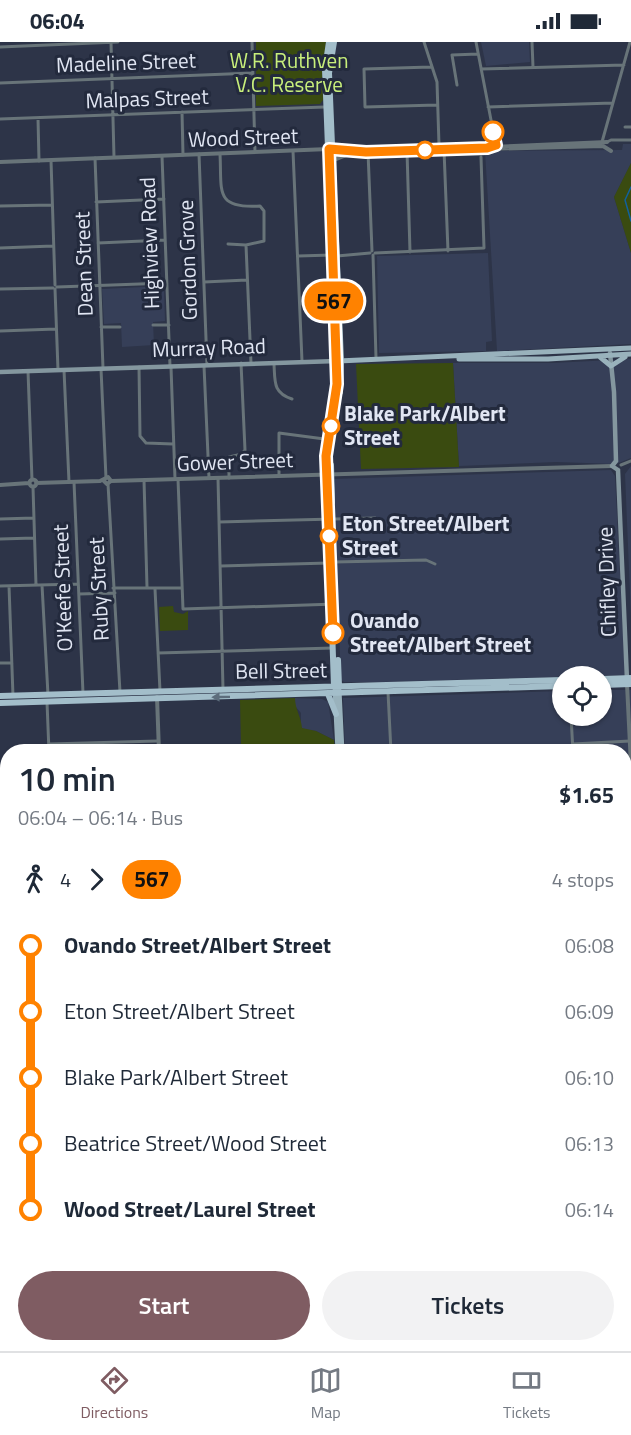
<!DOCTYPE html>
<meta charset="utf-8">
<style>
:root{--surface:#fff;--page:#f2f2f3;--text:#1f2937;--muted:#747a83;--line:#e0e1e3;--accent:#7f5c62}
body{margin:0;font-family:"Titillium Web",sans-serif;background:var(--page);color:var(--text);height:100vh;display:flex;flex-direction:column;font-size:22px;white-space:nowrap}
*{box-sizing:border-box;margin:0}
p{font-size:20px;color:var(--muted)}
.icon{flex:none;width:33px;height:33px;fill:none;stroke:currentColor;stroke-width:2;stroke-linecap:round;stroke-linejoin:round}
.map{position:relative;flex:1;overflow:hidden}
.panel{position:absolute;left:0px;top:702px;width:632px;height:608px;display:flex;flex-direction:column;background:var(--surface);border-radius:24px 24px 0 0;box-shadow:0 2px 4px #0004}
.panel>*{flex:none}
.badge{padding:0 12px;border-radius:20px;font-size:21px;line-height:39px}
.fabs{position:absolute;left:552px;top:624px;display:grid;gap:12px}
.fabs a{display:grid;place-items:center;width:60px;height:60px;border-radius:50%;background:var(--surface);box-shadow:0 2px 4px #0004;font-size:30px}
.map>.badge{position:absolute;translate:-50% -50%;box-shadow:0 0 0 3px #fff}
.legs{display:flex;align-items:center;gap:9px;height:66px;padding:0 18px;font-size:20px}
.legs p{margin-inline-start:auto}
.overview{display:flex;align-items:center;justify-content:space-between;height:102px;padding:0 18px}
h1{font-size:33px;font-weight:600;line-height:45px}
.cta{display:flex;gap:12px;margin-top:auto;padding:12px 18px}
.cta a{flex:1;height:69px;border-radius:36px;background:var(--accent);color:#fff;font-size:24px;font-weight:600;line-height:69px;text-align:center}
.cta a+a{background:var(--page);color:var(--text)}
ul{padding:0 18px;list-style:none}
li{display:flex;align-items:center;gap:21px;height:66px;font-size:22px}
li i{display:grid;place-items:center;width:9px;height:100%;margin:0 8px;background:currentColor}
li i::after{content:'';width:15px;height:15px;margin:-8px;border:4px solid;border-radius:50%;background:var(--surface)}
li p{margin-inline-start:auto}
li:first-child i{background:linear-gradient(#0000 50%,currentColor 0)}
li:last-child i{background:linear-gradient(currentColor 50%,#0000 0)}
.status{display:flex;justify-content:space-between;align-items:center;height:42px;padding:0 30px;background:var(--surface);direction:ltr}
.status svg{height:16px;fill:currentColor}
.menu{display:flex;justify-content:space-around;align-items:center;height:84px;border-top:2px solid var(--line);background:var(--surface);font-size:16px;color:var(--muted)}
.menu a{display:grid;justify-items:center;gap:3px}
.menu .current{color:var(--accent)}
.map>svg:first-child{display:block}
.built{fill:#363f58}
.green{fill:#3a4b10}
.lines{fill:none;stroke-linecap:round;stroke-linejoin:round}
.stream{stroke:#11619c;stroke-width:1.5}
.minor{stroke:#687479;stroke-width:3}
.tertiary{stroke:#687479;stroke-width:4}
.secondary{stroke:#84979f;stroke-width:4.5}
.primary{stroke:#99b2bc;stroke-width:5}
.trunk{stroke:#a3beca;stroke-width:6}
.oneway{fill:#5d6d7c}
.line-1-casing{stroke:#fff;stroke-width:14}
.line-1{stroke:#ff8200;stroke-width:9}
.stop-1-dot{fill:#fff;stroke:#ff8200;stroke-width:3}
.labels{text-anchor:middle;stroke-width:6;stroke-linejoin:round;paint-order:stroke}
.park-label{font-size:21px;fill:#c8ef7b;stroke:#232a3d}
.street-label{font-size:21px;fill:#e1e6f3;stroke:#232a3d}
.stop-label{font-size:21px;font-weight:bold;fill:#e1e6f3;stroke:#232a3d;text-anchor:start}
</style>
<div class="status"><b>06:04</b><svg viewBox="0 0 49 12"><path d="M0 12V9h3v3zM5 12V6h3v6zM10 12V3h3v9zM15 12V0h3v12zM26 1h20v11H26zM47 4h2v5h-2z"/></svg></div>
<div class="map">
<svg width="631" height="1309" viewBox="0 0 631 1309">
<rect width="100%" height="100%" fill="#2d3448"/>
<path class="built" d="M481 0H529L530 20 486 24Z
M623 102H631V121L614 155 631 211V302L497 309 485 109 622 108Z
M488 211 492 299 486 300V309L379 311 377 214Z
M164 244 165 279 153 280 154 303 122 305 121 281 104 282 102 247Z
M631 317V416L616 422 556 420 459 424 453 321H552Z
M631 424V575L625 432Z
M611 428 615 434 625 633 383 640H344L341 638 333 437Z
M602 648H631V964H624V710L345 709 343 656 562 649V674H602Z
M295 656 322 657 328 660 334 698 316 689 301 687V671L295 664Z
M624 969H631V1218L624 1219Z"/>
<path class="green" d="M256 0H326L322 32 323 58 320 62 256 64Z
M631 121V211L614 155Z
M453 321 459 425 361 427 356 322Z
M173 564 174 570 183 572 188 569V588L160 589 159 565Z
M295 656C295 667 301 674 302 686L316 689 334 698 335 709H247L241 706 240 658Z
M624 1296H631V1309H470V1304L624 1302Z"/>
<g class="lines">
<path class="stream" d="M631 145 625 158 631 179"/>
<path class="minor" d="M111 0 114 115
M252 0 255 110
M424 0 437 40 439 103
M476 0 496 104
M532 0 533 25
M0 5 118 0
M431 25 364 27 365 65 437 63
M481 27 624 23
M0 41 253 31
M457 43 452 13 478 12
M488 65 613 61
M182 70 183 113
M38 76 39 119
M0 77 325 65
M625 85H631
M602 100 630 0
M607 100 611 98H631
M444 108 448 209
M293 109 302 319
M407 109 410 210
M368 110 372 209
M199 112 207 323
M220 112C222 149 214 167 260 164L264 169V199L246 203 228 202
M162 114 170 324
M95 116 103 326
M51 118 55 243
M96 160 164 157
M0 164 52 163
M98 201 165 198
M246 203 251 321
M0 206 53 204
M375 211 484 206 481 115
M373 213 376 316
M298 214 332 213
M337 214 370 211
M204 240 247 238
M57 245 167 241
M0 247 53 246
M55 247 58 328
M153 283H169
M101 285H120
M0 289 56 287
M274 322C275 340 273 351 292 357
M204 324 209 436
M139 325 140 394 146 401 173 402
M171 325 175 437
M101 327 106 436
M64 328 69 440
M28 329 32 438
M621 423 631 419
M279 434V391L332 398
M218 436 223 647
M229 436V415L242 412 245 408 241 321
M178 437 183 567 336 562
M144 438 147 545
M74 440 83 651
M108 442 120 650
M33 445 36 543
M0 477 34 476
M219 480 375 476
M0 497 34 496
M334 520 426 518 435 522
M221 524 329 521
M42 543 48 653
M0 544 78 542
M9 544 13 654
M113 546H182
M155 547 160 649
M79 552 115 551
M158 611 333 606
M0 621H12
M388 650 391 710
M47 660 49 710
M571 674 573 710
M49 702 158 699
M573 702 630 699
M173 710 241 707 245 710
M0 734H8
M624 736H631
M624 864H631
M0 886 8 885
M624 918H631
M0 937H8
M624 1009H631
M0 1037 3 1040 0 1043
M0 1053 1 1086
M5 1089H8
M2 1093 3 1174
M0 1139H8
M624 1149H631
M624 1185 631 1184
M0 1212 8 1211
M624 1221H631
M624 1246H631
M0 1249 8 1247
M0 1283 1 1309
M0 1284H8
M624 1293H631
M251 1309 432 1302"/>
<path class="tertiary" d="M491 105 607 100
M334 118 349 112
M0 120 329 107 366 110 603 104 611 109
M29.5 441a3.5 3.5 0 1 1 7 0a3.5 3.5 0 1 1-7 0Z
M111 439 612 424
M36 441 100 439 108 435 111 439 107 442 104 439
M0 443 29 441
M627 642 631 723
M157 655 159 710
M624 810H631
M0 832 8 833
M624 966H631
M2 990H8
M127 1302 128 1309"/>
<path class="secondary" d="M610 311 614 350 616 419
M0 330 337 319
M616 419 612 424 618 428
M618 428 627 638"/>
<path class="primary" d="M600 315 611 324 625 315
M459 317H548L631 312
M338 319 631 306
M335 648 338 710
M339 648 342 710
M422 1302V1309
M426 1302 427 1309"/>
<path class="trunk" d="M329 0 325 27 337 342 326 414 334 644
M334 0 329 31 341 319 340 350
M331 423 332 460
M338 618 339 644
M602 637 631 636
M602 643 631 642
M328 652 336 672
M0 654 562 638
M0 661 562 644"/>
</g>
<defs><path id="oneway-solid" d="M-6-.8H1V-3.2L6.5 0L1 3.2V.8H-6Z" transform="scale(1.5)"/></defs>
<use class="oneway" href="#oneway-solid" transform="translate(221 655) rotate(179)"/>
<g class="lines">
<defs>
<path id="line-1" d="M333 591 326 414 337 342 329 107 366 110 487 106 496 103 493 90"/>
</defs>
<use href="#line-1" class="line-1-casing"/>
<use href="#line-1" class="line-1"/>
</g>
<g class="stop-1-dot">
<circle cx="493" cy="90" r="10"/>
<circle cx="425" cy="108" r="8"/>
<circle cx="331" cy="384" r="8"/>
<circle cx="329" cy="494" r="8"/>
<circle cx="333" cy="591" r="10"/>
</g>
<g class="labels">
<g class="park-label">
<text x="289" y="26">W.R. Ruthven<tspan x="289" dy="24">V.C. Reserve</tspan></text>
</g>
<g class="street-label">
<text transform="translate(126 21) rotate(-2)" y="7">Madeline Street</text>
<text transform="translate(147 57) rotate(-2)" y="7">Malpas Street</text>
<text transform="translate(243 96) rotate(-2)" y="7">Wood Street</text>
<text transform="translate(150 201) rotate(-92)" y="7">Highview Road</text>
<text transform="translate(188 218) rotate(-92)" y="7">Gordon Grove</text>
<text transform="translate(84 222) rotate(-92)" y="7">Dean Street</text>
<text transform="translate(209 306) rotate(-2)" y="7">Murray Road</text>
<text transform="translate(235 420) rotate(-2)" y="7">Gower Street</text>
<text transform="translate(607 540) rotate(-92)" y="7">Chifley Drive</text>
<text transform="translate(63 546) rotate(-92)" y="7">O'Keefe Street</text>
<text transform="translate(99 547) rotate(-93)" y="7">Ruby Street</text>
<text transform="translate(281 629) rotate(-1)" y="7">Bell Street</text>
</g>
<g class="stop-label">
<text x="344" y="379">Blake Park/Albert<tspan x="344" dy="24">Street</tspan></text>
<text x="342" y="489">Eton Street/Albert<tspan x="342" dy="24">Street</tspan></text>
<text x="350" y="586">Ovando<tspan x="350" dy="24">Street/Albert Street</tspan></text>
</g>
</g>
</svg>
<div class="fabs">
<a><svg class="icon" aria-label="locate" viewBox="0 0 24 24"><circle cx="12" cy="12" r="6"/><path d="M12 2v4M12 18v4M2 12h4M18 12h4"/></svg></a>
</div>
<b class="badge" style="left:334px;top:259px;background:#ff8200;color:#111">567</b>
<section class="panel">
<div class="overview"><div><h1>10 min</h1><p>06:04 – 06:14 · Bus</p></div><b>$1.65</b></div>
<div class="legs"><svg class="icon" aria-label="walk" viewBox="0 0 24 24"><circle cx="13" cy="4" r="2"/><path d="M13 8l-2 6 4 7M11 14l-3 7M7 12l3-4h3l4 4"/></svg>4<svg class="icon" aria-label="forward" viewBox="0 0 24 24"><path d="M9 5l7 7-7 7"/></svg><b class="badge" style="background:#ff8200;color:#111">567</b><p>4 stops</p></div>
<ul>
<li><i style="color:#ff8200"></i><b>Ovando Street/Albert Street</b><p>06:08</p></li>
<li><i style="color:#ff8200"></i><span>Eton Street/Albert Street</span><p>06:09</p></li>
<li><i style="color:#ff8200"></i><span>Blake Park/Albert Street</span><p>06:10</p></li>
<li><i style="color:#ff8200"></i><span>Beatrice Street/Wood Street</span><p>06:13</p></li>
<li><i style="color:#ff8200"></i><b>Wood Street/Laurel Street</b><p>06:14</p></li>
</ul>
<div class="cta"><a>Start</a><a>Tickets</a></div>
</section>
</div>
<nav class="menu">
<a class="current"><svg class="icon" aria-label="directions" viewBox="0 0 24 24"><path d="M12 3l9 9-9 9-9-9zM9 14v-3h6M13 9l2 2-2 2"/></svg>Directions</a>
<a><svg class="icon" aria-label="map" viewBox="0 0 24 24"><path d="M3 6l6-2 6 2 6-2v14l-6 2-6-2-6 2zM9 4v14M15 6v14"/></svg>Map</a>
<a><svg class="icon" aria-label="tickets" viewBox="0 0 24 24"><path d="M3 7h18v10H3zM15 7v10"/></svg>Tickets</a>
</nav>
